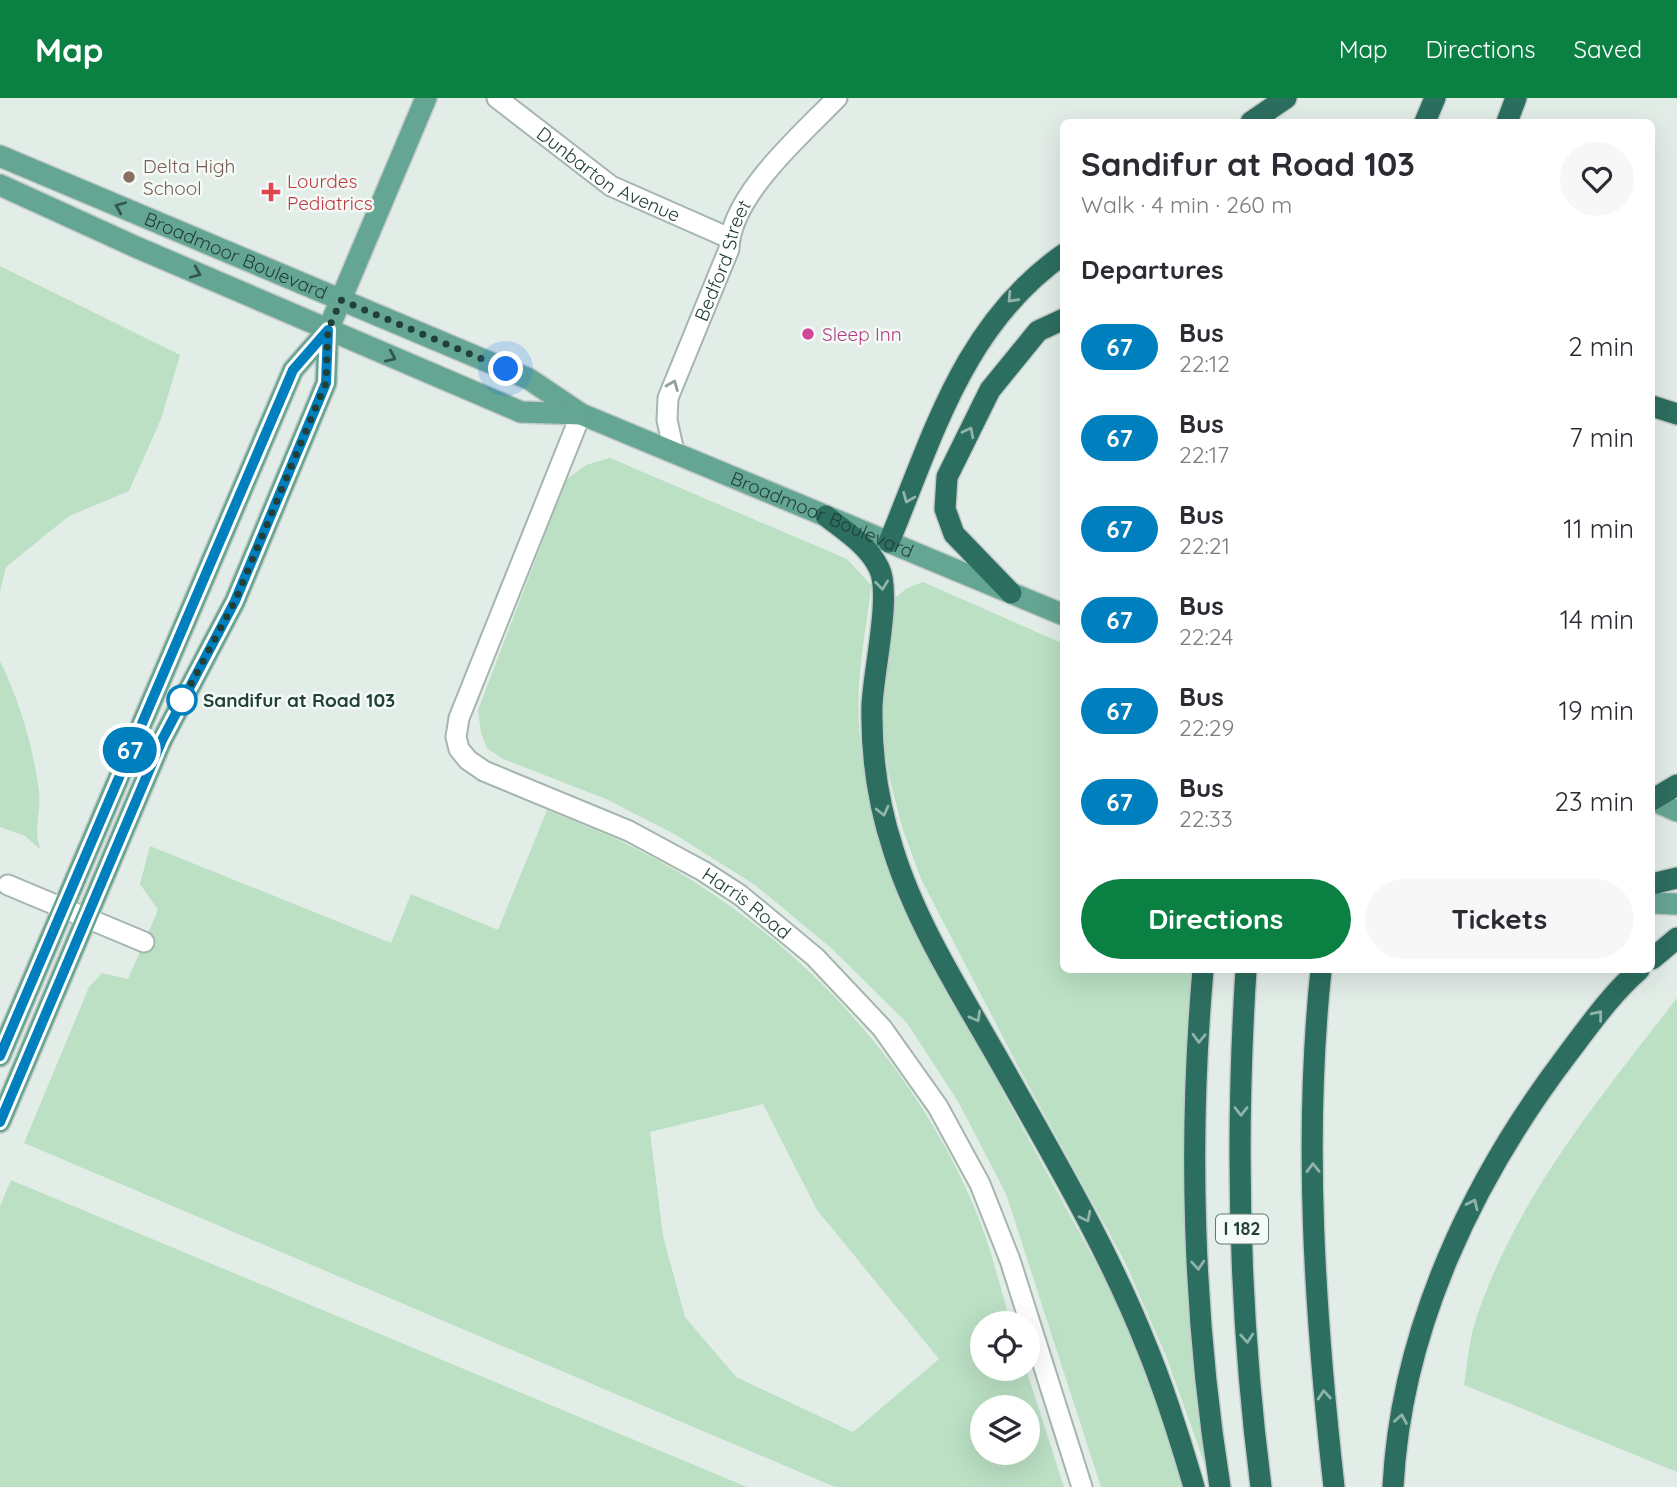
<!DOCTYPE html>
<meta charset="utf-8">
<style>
:root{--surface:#fff;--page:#f7f7f7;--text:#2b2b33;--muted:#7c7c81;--accent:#0b8043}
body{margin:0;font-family:Quicksand,sans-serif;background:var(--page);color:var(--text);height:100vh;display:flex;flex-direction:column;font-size:26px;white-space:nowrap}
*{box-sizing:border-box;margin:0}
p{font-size:23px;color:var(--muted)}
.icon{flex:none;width:38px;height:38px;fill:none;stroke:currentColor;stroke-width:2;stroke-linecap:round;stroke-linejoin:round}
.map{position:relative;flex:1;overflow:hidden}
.drawer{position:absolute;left:1060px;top:21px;width:595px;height:854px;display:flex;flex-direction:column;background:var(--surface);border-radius:10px;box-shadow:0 7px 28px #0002}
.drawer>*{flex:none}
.badge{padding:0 14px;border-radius:23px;font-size:24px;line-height:46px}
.controls{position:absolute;left:970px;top:1213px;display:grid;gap:14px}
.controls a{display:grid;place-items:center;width:70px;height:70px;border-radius:50%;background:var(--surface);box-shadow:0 7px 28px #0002;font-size:35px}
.you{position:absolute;width:35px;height:35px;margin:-18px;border:5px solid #fff;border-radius:50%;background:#1a73e8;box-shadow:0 0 0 10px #1a73e833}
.map>.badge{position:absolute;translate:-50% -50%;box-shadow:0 0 0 4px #fff}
h2{padding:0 21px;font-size:26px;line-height:63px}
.round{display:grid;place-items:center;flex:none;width:74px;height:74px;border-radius:37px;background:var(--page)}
.overview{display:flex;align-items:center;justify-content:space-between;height:119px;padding:0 21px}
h1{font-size:33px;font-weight:700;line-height:52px}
.button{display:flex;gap:14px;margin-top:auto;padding:14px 21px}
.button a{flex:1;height:80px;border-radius:42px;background:var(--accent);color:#fff;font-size:28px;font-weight:700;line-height:80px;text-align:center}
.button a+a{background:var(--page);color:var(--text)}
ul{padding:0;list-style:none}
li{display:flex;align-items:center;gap:21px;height:91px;padding:0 21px}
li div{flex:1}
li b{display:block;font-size:26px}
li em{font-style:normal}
li .badge{min-width:77px;font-weight:700;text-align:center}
header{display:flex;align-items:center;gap:42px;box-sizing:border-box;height:98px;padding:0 35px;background:var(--accent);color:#fff}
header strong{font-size:33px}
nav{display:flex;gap:38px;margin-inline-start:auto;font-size:24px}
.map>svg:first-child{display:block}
.green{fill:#bbe0c4;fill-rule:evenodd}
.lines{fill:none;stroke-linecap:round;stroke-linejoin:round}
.minor-casing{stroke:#a5b6af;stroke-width:23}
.major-casing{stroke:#c1cac7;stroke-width:24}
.highway-casing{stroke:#c1cac7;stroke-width:24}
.minor{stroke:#fff;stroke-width:19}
.major{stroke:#65a593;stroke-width:21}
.highway{stroke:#2c6e5f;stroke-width:21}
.oneway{stroke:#32594e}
.oneway2{stroke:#90b4aa}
.oneway3{stroke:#90a09b}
.line-casing{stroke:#fff;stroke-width:16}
.line{stroke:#007fbe;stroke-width:10}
.walk{stroke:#214037;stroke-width:7;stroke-dasharray:0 12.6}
.education-dot{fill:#8d6e63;stroke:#f4faf6;stroke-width:2.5}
.health-dot{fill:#e0444e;stroke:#f4faf6;stroke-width:2.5}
.hotel-dot{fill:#d1479c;stroke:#f4faf6;stroke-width:2.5}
.stop-dot{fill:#fff;stroke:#007fbe;stroke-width:3.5}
.labels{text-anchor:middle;stroke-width:5;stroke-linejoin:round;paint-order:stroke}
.shield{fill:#f4faf6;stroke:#607870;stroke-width:2}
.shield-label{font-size:18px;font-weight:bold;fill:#214037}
.education-label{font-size:19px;fill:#785e54;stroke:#f4faf6;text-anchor:start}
.street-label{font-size:19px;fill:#214037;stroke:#f4faf6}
.health-label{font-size:19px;fill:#be3a42;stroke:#f4faf6;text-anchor:start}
.hotel-label{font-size:19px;fill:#b23c85;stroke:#f4faf6;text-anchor:start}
.stop-label{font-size:19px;font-weight:bold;fill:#214037;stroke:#f4faf6;text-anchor:start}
</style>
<header>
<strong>Map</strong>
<nav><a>Map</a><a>Directions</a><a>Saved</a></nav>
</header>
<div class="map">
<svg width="1677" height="1389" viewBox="0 0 1677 1389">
<rect width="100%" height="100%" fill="#e3ede8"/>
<path class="green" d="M0 168 180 257 161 321 129 393 69 418 6 469 0 494Z
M610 360 847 461 871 487C868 520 861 554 859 588 855 663 875 733 899 803L1121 1211 1170 1342 1182 1389H1101L1006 1096 959 1005 907 925 831 850 755 787 676 737 606 701 503 661 487 650 481 635 478 612 566 382 586 367Z
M923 484 1064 546V872H1197L1210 1381 1166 1258 1124 1162 1021 974 921 781 902 729 888 674 882 621 886 560 895 500 907 490Z
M0 563C20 604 33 648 39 693 42 714 32 732 41 752L25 738 0 729Z
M547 712C579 726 613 738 644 755 786 829 909 957 972 1104 989 1142 999 1185 1011 1225H982V1270L1026 1271 1064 1389H835L24 1045 89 889 102 875 128 881 158 812 140 786 150 748 391 845 411 796 498 832ZM763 1006 817 1112 939 1261 853 1334 736 1279 685 1219 663 1138 650 1034ZM982 1309H1027V1354H982Z
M1677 900V1374L1464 1287C1467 1267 1469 1244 1475 1224 1515 1101 1599 1001 1677 900Z
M11 1082 747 1389H0V1108Z"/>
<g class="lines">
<defs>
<g id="minor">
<path id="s1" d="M497 0 611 88 729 140"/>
<path id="s2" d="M581 316 459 620 456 639 459 651 468 662 484 673 629 733 703 773 740 797 815 859 882 930 938 1009 980 1086 1010 1162 1082 1389"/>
<path id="s3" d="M674 354 667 322 668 300 729 151C730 98 802 36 837 0"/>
<path d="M8 787 144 844"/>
</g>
<g id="major">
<path id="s4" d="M0 58 529 281 581 316 1064 517"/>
<path d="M0 87 136 149 521 314 581 316"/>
<path d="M1652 702 1677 713"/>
<path d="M1652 805 1677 806"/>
<path d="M0 958 293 272 328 232 426 0"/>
<path d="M0 1024 162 642 235 503 326 285 328 232"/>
</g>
<path id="highway" d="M1251 24 1286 0
M1425 24 1435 0
M1507 24 1516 0
M1652 308 1677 316
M826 418C845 433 868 447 879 470 892 496 873 575 872 608 871 656 878 705 893 751 918 832 968 906 1009 980 1058 1067 1109 1154 1146 1247 1165 1293 1180 1341 1194 1389
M889 444C934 336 963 227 1064 156
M1011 495 954 436 945 411 947 379 990 292 1038 233 1064 221
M1652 702 1677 687
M1652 786 1677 780
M1652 861 1677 840
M1203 872C1188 1042 1193 1220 1220 1389
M1246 872C1235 1043 1239 1218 1261 1389
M1321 872C1303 1043 1315 1218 1334 1389
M1393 1389C1401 1231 1473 1081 1567 957 1589 928 1612 895 1639 872"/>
</defs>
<use href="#minor" class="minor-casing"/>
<use href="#major" class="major-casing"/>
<use href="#highway" class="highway-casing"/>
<use href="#minor" class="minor"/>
<use href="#major" class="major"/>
<use href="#highway" class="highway"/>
</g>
<defs><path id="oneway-chevron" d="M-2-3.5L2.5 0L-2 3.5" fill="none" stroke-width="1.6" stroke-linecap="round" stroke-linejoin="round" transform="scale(1.75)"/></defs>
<g class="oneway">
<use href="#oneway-chevron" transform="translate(120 109) rotate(-157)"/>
<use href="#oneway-chevron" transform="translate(196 175) rotate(23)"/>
<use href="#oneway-chevron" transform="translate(391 259) rotate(24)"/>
</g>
<g class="oneway2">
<use href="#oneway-chevron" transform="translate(1012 200) rotate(133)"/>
<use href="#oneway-chevron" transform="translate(969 334) rotate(-63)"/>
<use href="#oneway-chevron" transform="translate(908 400) rotate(112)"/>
<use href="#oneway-chevron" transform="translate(882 487) rotate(84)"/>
<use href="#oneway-chevron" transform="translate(883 713) rotate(76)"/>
<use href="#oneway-chevron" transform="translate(1598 917) rotate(-51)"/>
<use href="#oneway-chevron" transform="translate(976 919) rotate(61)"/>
<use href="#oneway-chevron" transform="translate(1199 940) rotate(92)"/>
<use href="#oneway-chevron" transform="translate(1241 1013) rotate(90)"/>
<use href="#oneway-chevron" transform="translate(1313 1070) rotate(-91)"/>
<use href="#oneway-chevron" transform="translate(1473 1106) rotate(-65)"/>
<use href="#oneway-chevron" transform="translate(1086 1119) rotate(63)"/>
<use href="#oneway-chevron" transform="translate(1198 1167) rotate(86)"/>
<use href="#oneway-chevron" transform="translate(1247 1240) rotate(86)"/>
<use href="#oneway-chevron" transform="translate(1324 1297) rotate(-95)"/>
<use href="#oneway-chevron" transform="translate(1401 1321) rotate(-80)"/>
</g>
<use class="oneway3" href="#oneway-chevron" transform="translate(673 287) rotate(-68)"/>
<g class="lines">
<defs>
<path id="line" d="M0 958 293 272 328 232 326 285 235 503 162 642 0 1024"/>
</defs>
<use href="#line" class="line-casing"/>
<use href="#line" class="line"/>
<path class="walk" d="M182 602 181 605 235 503 326 285 328 232 341 202 506 271"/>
</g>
<circle class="education-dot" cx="129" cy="79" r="7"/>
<path class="health-dot" d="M267.5 83.5h7v7h7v7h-7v7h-7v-7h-7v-7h7z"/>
<circle class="hotel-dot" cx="808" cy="236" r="7"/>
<circle class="stop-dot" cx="182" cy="602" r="14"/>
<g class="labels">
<rect class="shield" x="1216" y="1116.5" width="52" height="29" rx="5"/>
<g class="shield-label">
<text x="1242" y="1137">I 182</text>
</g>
<g class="education-label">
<text x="143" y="75">Delta High<tspan x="143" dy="22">School</tspan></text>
</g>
<g class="street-label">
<text dy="7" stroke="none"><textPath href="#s1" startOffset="136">Dunbarton Avenue</textPath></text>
<text dy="7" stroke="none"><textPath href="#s4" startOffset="256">Broadmoor Boulevard</textPath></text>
<text dy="7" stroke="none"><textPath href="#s3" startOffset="203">Bedford Street</textPath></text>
<text dy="7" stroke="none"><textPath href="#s4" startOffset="898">Broadmoor Boulevard</textPath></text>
<text dy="7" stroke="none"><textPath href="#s2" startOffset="688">Harris Road</textPath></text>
</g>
<g class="health-label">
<text x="287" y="90">Lourdes<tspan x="287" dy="22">Pediatrics</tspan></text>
</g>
<g class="hotel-label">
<text x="822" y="243">Sleep Inn</text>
</g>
<g class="stop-label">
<text x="203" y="609">Sandifur at Road 103</text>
</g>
</g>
</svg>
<div class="controls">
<a><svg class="icon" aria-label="locate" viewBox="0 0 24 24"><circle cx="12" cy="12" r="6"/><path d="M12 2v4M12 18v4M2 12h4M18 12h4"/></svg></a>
<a><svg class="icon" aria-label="layers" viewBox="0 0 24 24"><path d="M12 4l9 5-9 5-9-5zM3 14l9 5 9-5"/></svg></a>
</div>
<div class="you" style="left:506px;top:271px"></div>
<b class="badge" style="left:130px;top:652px;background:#007fbe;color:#fff">67</b>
<section class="drawer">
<div class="overview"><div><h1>Sandifur at Road 103</h1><p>Walk · 4 min · 260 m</p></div><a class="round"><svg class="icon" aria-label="heart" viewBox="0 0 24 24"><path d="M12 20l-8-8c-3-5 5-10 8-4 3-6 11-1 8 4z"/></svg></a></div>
<h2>Departures</h2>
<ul>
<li><span class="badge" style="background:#007fbe;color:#fff">67</span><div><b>Bus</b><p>22:12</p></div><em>2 min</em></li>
<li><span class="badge" style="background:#007fbe;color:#fff">67</span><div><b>Bus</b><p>22:17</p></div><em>7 min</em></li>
<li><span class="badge" style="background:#007fbe;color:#fff">67</span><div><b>Bus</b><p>22:21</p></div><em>11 min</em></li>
<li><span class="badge" style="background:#007fbe;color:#fff">67</span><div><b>Bus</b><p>22:24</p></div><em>14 min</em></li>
<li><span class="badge" style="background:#007fbe;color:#fff">67</span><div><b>Bus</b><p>22:29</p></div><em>19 min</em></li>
<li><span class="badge" style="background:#007fbe;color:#fff">67</span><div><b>Bus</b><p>22:33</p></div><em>23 min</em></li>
</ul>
<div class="button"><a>Directions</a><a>Tickets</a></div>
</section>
</div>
